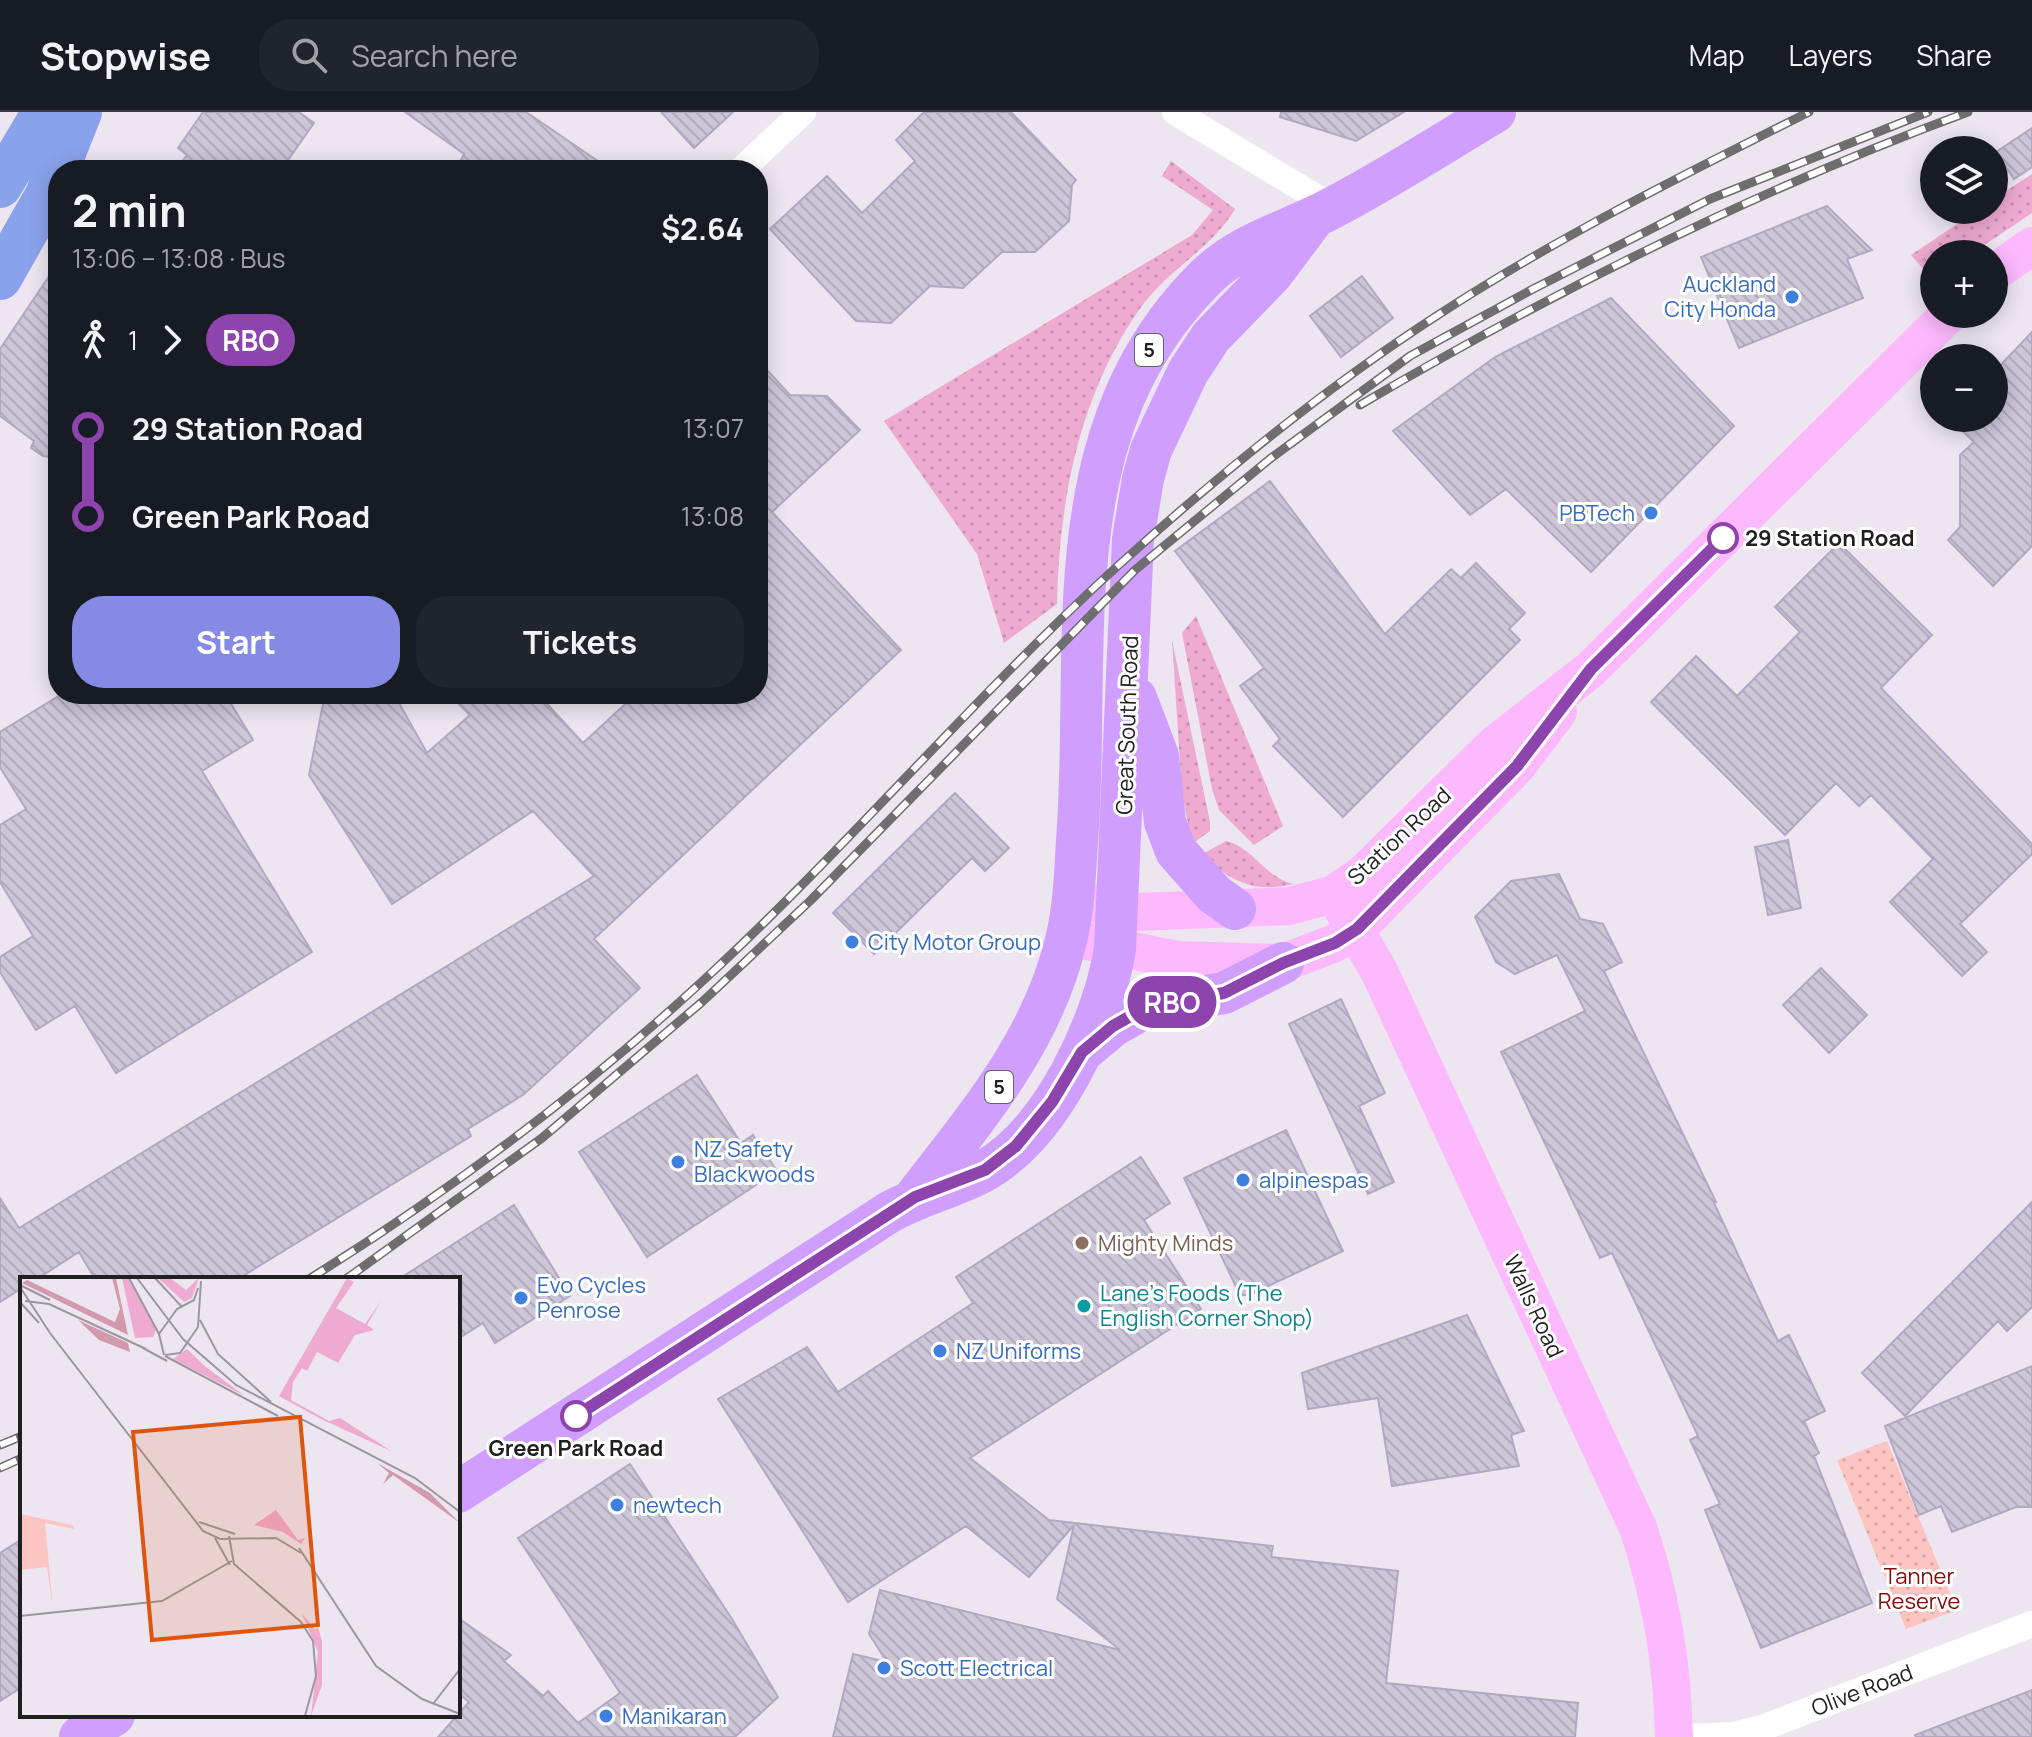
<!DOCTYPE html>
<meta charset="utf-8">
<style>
:root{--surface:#171b24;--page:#20242c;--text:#f1f3f6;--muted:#9ea1a6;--line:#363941;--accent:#858be5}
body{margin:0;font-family:Manrope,sans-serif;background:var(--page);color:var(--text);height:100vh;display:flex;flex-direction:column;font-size:30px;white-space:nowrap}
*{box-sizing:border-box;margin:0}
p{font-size:26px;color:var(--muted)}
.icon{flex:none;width:44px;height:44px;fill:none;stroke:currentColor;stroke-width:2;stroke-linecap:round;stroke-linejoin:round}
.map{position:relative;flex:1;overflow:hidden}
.sheet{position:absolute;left:48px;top:48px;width:720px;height:544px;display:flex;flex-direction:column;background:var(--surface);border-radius:32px;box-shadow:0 4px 20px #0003}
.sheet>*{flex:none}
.badge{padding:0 16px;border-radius:26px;font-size:28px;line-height:52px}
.buttons{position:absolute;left:1920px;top:24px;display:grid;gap:16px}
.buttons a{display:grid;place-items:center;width:88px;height:88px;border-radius:50%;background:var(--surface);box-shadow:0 4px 20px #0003;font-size:40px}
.map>.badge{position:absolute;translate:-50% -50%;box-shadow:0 0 0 4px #fff}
.legs{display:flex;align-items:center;gap:12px;height:88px;padding:0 24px;font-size:26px}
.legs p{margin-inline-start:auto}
.overview{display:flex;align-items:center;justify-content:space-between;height:136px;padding:0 24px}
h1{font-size:44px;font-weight:700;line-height:60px}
.button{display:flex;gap:16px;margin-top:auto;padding:16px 24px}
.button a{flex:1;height:92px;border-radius:32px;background:var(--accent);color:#fff;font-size:32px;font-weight:700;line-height:92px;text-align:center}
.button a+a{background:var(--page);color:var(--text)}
ul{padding:0 24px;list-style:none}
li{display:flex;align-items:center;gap:28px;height:88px;font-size:30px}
li i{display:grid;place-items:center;width:12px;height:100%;margin:0 10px;background:currentColor}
li i::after{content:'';width:20px;height:20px;margin:-10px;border:6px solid;border-radius:50%;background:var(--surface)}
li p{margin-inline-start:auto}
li:first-child i{background:linear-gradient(#0000 50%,currentColor 0)}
li:last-child i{background:linear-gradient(currentColor 50%,#0000 0)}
header{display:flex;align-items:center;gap:48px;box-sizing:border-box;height:112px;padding:0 40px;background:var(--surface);border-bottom:2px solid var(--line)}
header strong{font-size:38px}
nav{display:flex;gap:44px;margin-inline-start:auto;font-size:28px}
.search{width:560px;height:72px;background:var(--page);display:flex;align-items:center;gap:20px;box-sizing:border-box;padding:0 28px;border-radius:32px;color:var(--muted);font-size:30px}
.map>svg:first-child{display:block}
.grass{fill:url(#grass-dots)}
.park{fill:url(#park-dots)}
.building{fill:url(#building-back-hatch);stroke:#b3a8c4;stroke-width:2}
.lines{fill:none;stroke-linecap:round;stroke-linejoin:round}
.street{stroke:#fff;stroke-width:26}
.secondary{stroke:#fdb9fd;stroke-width:38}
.primary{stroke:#d09eff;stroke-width:42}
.highway{stroke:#8aa2ec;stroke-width:44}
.rail-casing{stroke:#6e6e6e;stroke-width:9}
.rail{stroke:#fff;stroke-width:6;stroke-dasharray:18;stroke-linecap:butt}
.line-1-casing{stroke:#fff;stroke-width:18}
.line-1{stroke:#8e44ad;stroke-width:12}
.shop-dot{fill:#3f7fe0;stroke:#fff;stroke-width:3}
.stop-1-dot{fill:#fff;stroke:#8e44ad;stroke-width:4}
.education-dot{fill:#8d6e63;stroke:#fff;stroke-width:3}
.culture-dot{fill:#0f9aa8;stroke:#fff;stroke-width:3}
.labels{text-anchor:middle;stroke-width:6;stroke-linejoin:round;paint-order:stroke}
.shield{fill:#fff;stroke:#636363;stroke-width:2}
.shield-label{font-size:20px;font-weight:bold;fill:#202020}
.shop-label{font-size:22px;fill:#366cbe;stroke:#fff;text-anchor:start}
.stop-label{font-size:22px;font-weight:bold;fill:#202020;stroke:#fff;text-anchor:start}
.street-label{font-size:22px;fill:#202020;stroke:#fff}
.education-label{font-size:22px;fill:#785e54;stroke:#fff;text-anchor:start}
.culture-label{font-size:22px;fill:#0d838f;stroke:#fff;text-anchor:start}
.park-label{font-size:22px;fill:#880905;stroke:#fff}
.inset-road{fill:none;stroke:#9b979d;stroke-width:2}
.view{fill:#de560d;fill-opacity:0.15;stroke:#de560d;stroke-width:4}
.inset-edge{fill:none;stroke:#202020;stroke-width:4}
</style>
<header>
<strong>Stopwise</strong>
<div class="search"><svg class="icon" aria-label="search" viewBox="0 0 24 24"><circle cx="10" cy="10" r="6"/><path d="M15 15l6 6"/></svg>Search here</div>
<nav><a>Map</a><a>Layers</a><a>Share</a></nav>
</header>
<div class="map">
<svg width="2032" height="1625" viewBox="0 0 2032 1625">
<defs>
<pattern id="grass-dots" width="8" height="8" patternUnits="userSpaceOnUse" patternTransform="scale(2)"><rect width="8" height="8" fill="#eeaacf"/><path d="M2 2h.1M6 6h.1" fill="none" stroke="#cc92b1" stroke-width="1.8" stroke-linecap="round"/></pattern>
<pattern id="park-dots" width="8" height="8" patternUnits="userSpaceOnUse" patternTransform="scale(2)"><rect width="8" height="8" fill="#fdc4c2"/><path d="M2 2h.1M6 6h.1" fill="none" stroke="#d9a8a6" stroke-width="1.8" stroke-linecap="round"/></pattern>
<pattern id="building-back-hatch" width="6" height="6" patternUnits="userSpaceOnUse" patternTransform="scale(2)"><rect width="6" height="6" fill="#cdc6d9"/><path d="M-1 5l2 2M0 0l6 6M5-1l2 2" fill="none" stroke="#b0aaba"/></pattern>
</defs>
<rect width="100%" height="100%" fill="#ede6f1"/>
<path class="grass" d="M1171 49 1235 97C1212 137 1165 159 1139 198 1079 284 1059 389 1057 492L1004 531 977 442 884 309 1192 123 1213 98 1162 64Z
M2032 62V101L1971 142H1934V169L1911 143 1978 98H1994V87Z
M1196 504 1283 714 1254 733 1219 698 1212 677 1182 521Z
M1172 528 1210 710V719L1192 732 1182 681Z
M1226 729C1254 736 1264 765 1294 772 1250 782 1234 768 1199 744Z"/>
<path class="park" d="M1887 1329 1957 1498 1906 1517 1837 1348Z"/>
<path class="building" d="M203 0H299L314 11 281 58H176L187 43 178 36Z
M405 0H526L611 58H471L460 50 464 42Z
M661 0H733L694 36Z
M924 0H1011L1076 68 1072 73 1069 109 1035 140H1002L963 176 930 174 891 211 856 209 770 117 827 64 862 101 915 49 896 28Z
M1281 0H1404L1356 29 1280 5Z
M2032 16V55L2014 67 1996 40Z
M1827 94 1872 138 1847 147 1863 186 1739 236 1701 145Z
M58 151V346L43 344 31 336 34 329 0 304V237Z
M1362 164 1393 206 1341 245 1310 204Z
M1611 186 1734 314 1591 460 1506 377 1470 403 1393 319 1495 245Z
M2032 220V434L1993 474 1948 428 1960 415V343L1974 330 1949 306H1994V260Z
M758 248 790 283 827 284 860 318 772 400 901 538 594 827 640 876 523 983 468 1017 471 1024 238 1167H95L79 1140 37 1167H22V1176L0 1190V1086L19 1116 594 764 533 699 392 792 309 663 325 582H394L427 641 470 603 449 582H538L583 631 636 582H758Z
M1270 369 1385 522 1451 457 1461 466 1476 451 1525 501 1509 517 1520 528 1343 705 1273 634 1280 627 1240 574 1264 556 1175 439Z
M1839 431 1932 523 1881 576 2032 732V742L1960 812 1987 840 1962 864 1890 790 1933 747 1871 683 1859 694 1836 671 1785 723 1651 590 1696 544 1737 584 1800 520 1775 495Z
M62 582H225L253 628 202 659 312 840 116 961 75 894 36 918 0 860V845L33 824 0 770V713L26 697 0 655V620Z
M955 681 1009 736 985 759 972 746 874 842 833 801Z
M1788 728 1801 796 1768 803 1755 735Z
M1559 762 1580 807 1603 812 1622 850 1604 859 1716 1090 1714 1091 1778 1229 1789 1223 1825 1299 1804 1309 1819 1341 1814 1344 1872 1491 1761 1536 1705 1398 1720 1392 1690 1328 1698 1324 1612 1141 1600 1146 1501 940 1585 899 1557 843 1515 862 1496 850 1475 805 1511 769Z
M1821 856 1867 903 1829 941 1783 893Z
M1341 887 1385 981 1359 994 1394 1070 1368 1082 1289 912Z
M697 963 741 1031 753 1023 777 1059 647 1145 579 1040Z
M1286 1018 1343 1139 1249 1183H1240L1184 1066Z
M1141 1045 1170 1091 1144 1108 1201 1197 970 1346 1049 1408 1273 1434 1271 1445 1398 1459 1386 1571 1578 1591 1575 1625H833L853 1542 887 1550 869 1522 880 1478 1120 1538 1057 1487 1074 1413 1029 1465 966 1414 848 1490 718 1287 807 1235 838 1280 973 1191 956 1165Z
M2032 1090V1195L2007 1219 1998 1209 1905 1304 1862 1261Z
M514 1093 570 1184 495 1231 483 1211 458 1227V1167H399Z
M1467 1203 1524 1319 1511 1323 1519 1354 1392 1374 1378 1286 1308 1297 1302 1261Z
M2032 1254V1395H2016L1952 1420 1941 1394 1919 1403 1885 1314Z
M630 1352 732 1507 778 1585 735 1625H438L469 1590 458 1581V1506L511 1543 504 1549 543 1584 548 1579 578 1611 620 1581 518 1426Z
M22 1427V1575L0 1589V1441Z
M2032 1578V1625H1916L1915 1623Z"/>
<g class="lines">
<path class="street" d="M1175 0 1334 96
M741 58 803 0
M1687 1625 1733 1623 1765 1615 2032 1512"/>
<path class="secondary" d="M1994 161 2032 134
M1334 782 1379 859 1639 1418C1662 1491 1672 1548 1674 1625
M1087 790 1136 800 1290 794 1334 782 1363 762 1493 634 1591 557 1949 202
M1067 825 1178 848 1283 851 1335 831 1357 817 1517 654 1558 600"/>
<path class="primary" d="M1136 586 1158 644 1165 710 1176 739 1214 782 1235 797
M1082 940 1113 914 1150 893 1224 881 1283 851
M915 1085C976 1006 1043 928 1066 828 1074 796 1075 762 1077 729 1092 530 1050 320 1206 165 1243 129 1290 119 1334 95 1389 66 1442 32 1495 0
M458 1380 888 1101C919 1083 953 1076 984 1059 1052 1021 1103 911 1115 837L1133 427 1143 367 1151 338 1188 260 1211 225 1272 162 1314 106
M80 1625 114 1603"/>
<path class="highway" d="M0 74 44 0
M0 166 47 83 80 0"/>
<defs>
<path id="rail" d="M1360 293C1554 179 1756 78 1968 0
M309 1167C449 1080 586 977 707 865 850 733 976 582 1121 451 1221 361 1325 276 1438 203 1556 126 1683 63 1809 0
M346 1167 542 1026 702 890 811 788 1135 458 1271 346 1410 244 1533 177 1710 87 1928 0
M0 1333 22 1324
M0 1356 22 1346"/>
</defs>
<use href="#rail" class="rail-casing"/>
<use href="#rail" class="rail"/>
</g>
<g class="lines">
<defs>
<path id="line-1" d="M576 1304 915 1085 985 1058 1016 1034 1052 990 1082 940 1113 914 1150 893 1224 881 1283 851 1335 831 1357 817 1517 654 1591 557 1723 426"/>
</defs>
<use href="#line-1" class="line-1-casing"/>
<use href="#line-1" class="line-1"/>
</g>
<g class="shop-dot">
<circle cx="1792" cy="185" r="8"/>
<circle cx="1651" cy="401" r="8"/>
<circle cx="852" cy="830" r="8"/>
<circle cx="678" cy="1050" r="8"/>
<circle cx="1243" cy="1068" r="8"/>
<circle cx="521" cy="1186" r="8"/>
<circle cx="940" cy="1239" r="8"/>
<circle cx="617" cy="1393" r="8"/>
<circle cx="884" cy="1556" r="8"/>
<circle cx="606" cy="1604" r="8"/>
</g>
<g class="stop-1-dot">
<circle cx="1723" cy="426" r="14"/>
<circle cx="576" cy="1304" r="14"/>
</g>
<circle class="education-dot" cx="1082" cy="1131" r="8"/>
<circle class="culture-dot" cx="1084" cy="1194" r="8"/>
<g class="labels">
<g class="shield">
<rect x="1135" y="222" width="28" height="32" rx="6"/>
<rect x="985" y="959" width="28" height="32" rx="6"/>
</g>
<g class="shield-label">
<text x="1149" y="245">5</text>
<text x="999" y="982">5</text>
</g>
<g class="shop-label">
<text x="1776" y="180" text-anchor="end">Auckland<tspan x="1776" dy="25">City Honda</tspan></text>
<text x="1635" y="409" text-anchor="end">PBTech</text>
<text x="868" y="838">City Motor Group</text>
<text x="694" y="1045">NZ Safety<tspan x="694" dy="25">Blackwoods</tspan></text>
<text x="1259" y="1076">alpinespas</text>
<text x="537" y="1181">Evo Cycles<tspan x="537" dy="25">Penrose</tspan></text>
<text x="956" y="1247">NZ Uniforms</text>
<text x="633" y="1401">newtech</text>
<text x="900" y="1564">Scott Electrical</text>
<text x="622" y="1612">Manikaran</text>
</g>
<g class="stop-label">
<text x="1745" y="434">29 Station Road</text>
<text x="576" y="1344" text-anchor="middle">Green Park Road</text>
</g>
<g class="street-label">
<text transform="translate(1127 613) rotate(-88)" y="8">Great South Road</text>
<text transform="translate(1399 724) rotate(-43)" y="8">Station Road</text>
<text transform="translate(1534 1194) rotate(65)" y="8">Walls Road</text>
<text transform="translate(1862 1578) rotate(-21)" y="8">Olive Road</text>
</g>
<g class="education-label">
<text x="1098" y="1139">Mighty Minds</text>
</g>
<g class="culture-label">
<text x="1100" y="1189">Lane's Foods (The<tspan x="1100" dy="25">English Corner Shop)</tspan></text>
</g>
<g class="park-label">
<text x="1919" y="1472">Tanner<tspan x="1919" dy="25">Reserve</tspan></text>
</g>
</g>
<g transform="translate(20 1165)">
<rect width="440" height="440" fill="#ede6f1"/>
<path d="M102 1H108L136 52 133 60 115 61ZM138 1H150L166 13 179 1 172 21 164 25ZM327 1 334 5 316 31 345 47 361 24 347 48 354 53 335 58 318 86 297 75 287 94 282 91 273 105 271 123 309 144 320 141 373 175 301 142 259 119ZM167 72 186 90 225 119 153 82ZM256 233 278 263 285 261 281 267 263 255 234 248ZM282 337 295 352 298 350 302 364V408L291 439 298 375Z" fill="#eeaacf"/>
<path d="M92 1H96L108 58 2 6 7 3 95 45 100 32ZM58 43 108 66 110 75 79 63ZM357 186 410 216 440 246 373 198 363 207 369 196Z" fill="#d399ad"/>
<path d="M0 237 53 248 54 252 25 246 33 332 27 290 0 293Z" fill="#fdc4c2"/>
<path class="inset-road" d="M109 1 139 57M117 1 163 62 216 108 395 201 440 235M135 1 162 30M2 9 30 23M0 10 30 56 183 254 200 262 256 261 281 276M5 24 29 27 126 72M0 25 19 46M180 43 198 77 251 125M123 71 147 84M144 78 139 57 157 32 174 23 178 11M145 78 160 76 178 50 181 4M145 79 258 139M179 245 215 257M209 259 214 287 281 345 293 364 296 399 285 439M195 261 210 288M279 271 356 389 402 422 440 437M0 339 142 324 212 284M413 427 440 392"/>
<path class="view" d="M280 140 298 348 132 363 113 155Z"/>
<rect width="440" height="440" class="inset-edge"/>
</g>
</svg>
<div class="buttons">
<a><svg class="icon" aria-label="layers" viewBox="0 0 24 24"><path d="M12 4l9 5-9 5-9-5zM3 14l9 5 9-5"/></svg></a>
<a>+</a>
<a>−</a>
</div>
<b class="badge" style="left:1172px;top:890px;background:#8e44ad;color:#fff">RBO</b>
<section class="sheet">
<div class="overview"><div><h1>2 min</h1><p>13:06 – 13:08 · Bus</p></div><b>$2.64</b></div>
<div class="legs"><svg class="icon" aria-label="walk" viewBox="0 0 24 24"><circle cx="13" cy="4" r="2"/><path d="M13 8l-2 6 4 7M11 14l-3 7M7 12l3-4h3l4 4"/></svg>1<svg class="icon" aria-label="forward" viewBox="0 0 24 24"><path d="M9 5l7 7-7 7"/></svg><b class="badge" style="background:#8e44ad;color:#fff">RBO</b></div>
<ul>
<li><i style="color:#8e44ad"></i><b>29 Station Road</b><p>13:07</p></li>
<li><i style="color:#8e44ad"></i><b>Green Park Road</b><p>13:08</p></li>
</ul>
<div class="button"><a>Start</a><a>Tickets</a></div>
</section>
</div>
